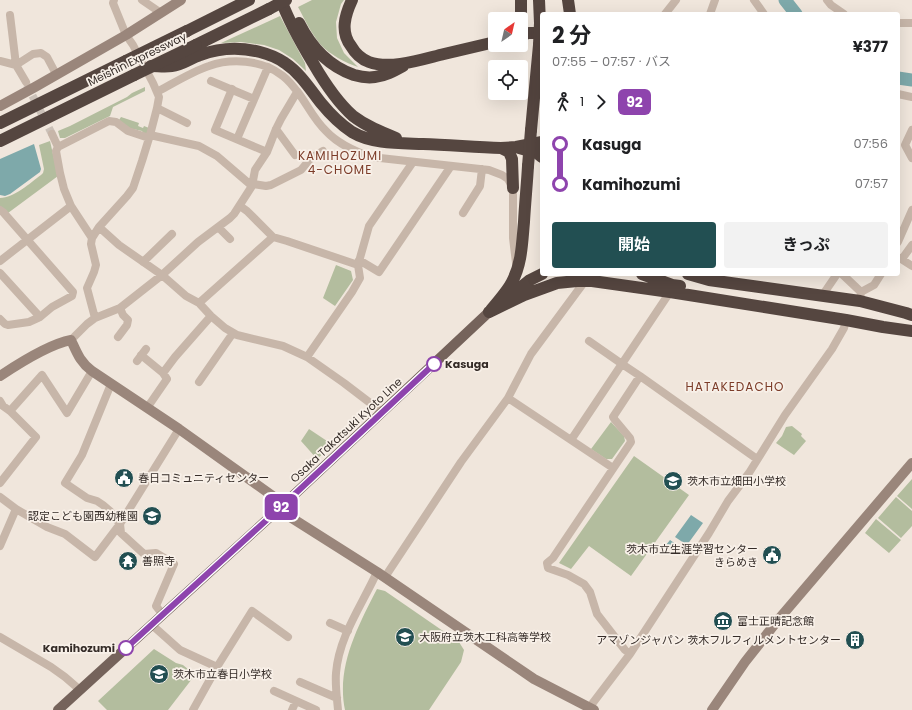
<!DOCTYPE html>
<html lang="ja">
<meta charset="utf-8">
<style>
:root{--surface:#fff;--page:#f2f2f2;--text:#202124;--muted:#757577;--accent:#224f52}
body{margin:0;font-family:Poppins,"Noto Sans JP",sans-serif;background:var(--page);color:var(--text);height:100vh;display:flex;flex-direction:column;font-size:15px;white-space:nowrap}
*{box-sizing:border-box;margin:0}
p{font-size:13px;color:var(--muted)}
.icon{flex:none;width:22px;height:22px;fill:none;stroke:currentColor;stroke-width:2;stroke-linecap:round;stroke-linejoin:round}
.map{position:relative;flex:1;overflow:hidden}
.side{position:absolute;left:540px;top:12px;width:360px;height:264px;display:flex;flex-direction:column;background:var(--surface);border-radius:4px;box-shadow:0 4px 16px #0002}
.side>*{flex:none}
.badge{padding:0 8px;border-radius:6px;font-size:14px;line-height:26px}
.needle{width:26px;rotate:34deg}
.tools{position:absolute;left:488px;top:12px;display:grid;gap:8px}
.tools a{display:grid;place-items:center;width:40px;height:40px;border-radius:4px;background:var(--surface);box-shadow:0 4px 16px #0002;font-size:20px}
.map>.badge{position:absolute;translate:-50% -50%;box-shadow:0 0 0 2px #fff}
.legs{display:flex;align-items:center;gap:6px;height:44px;padding:0 12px;font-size:13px}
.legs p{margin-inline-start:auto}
.summary{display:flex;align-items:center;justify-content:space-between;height:68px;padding:0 12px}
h1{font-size:22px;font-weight:700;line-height:30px}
.primary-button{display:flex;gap:8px;margin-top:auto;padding:8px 12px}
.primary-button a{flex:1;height:46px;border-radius:4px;background:var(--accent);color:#fff;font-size:16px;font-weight:700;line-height:46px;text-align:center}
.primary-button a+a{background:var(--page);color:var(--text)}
ul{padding:0 12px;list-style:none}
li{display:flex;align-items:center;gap:14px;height:40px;font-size:15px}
li i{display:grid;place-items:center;width:6px;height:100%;margin:0 5px;background:currentColor}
li i::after{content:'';width:10px;height:10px;margin:-5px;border:3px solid;border-radius:50%;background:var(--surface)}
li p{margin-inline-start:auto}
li:first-child i{background:linear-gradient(#0000 50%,currentColor 0)}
li:last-child i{background:linear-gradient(currentColor 50%,#0000 0)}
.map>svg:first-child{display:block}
.green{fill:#b3bd9e}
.water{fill:#7ea9aa}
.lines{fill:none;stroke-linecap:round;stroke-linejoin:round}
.river{stroke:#7ea9aa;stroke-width:13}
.street-tunnel{stroke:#cbc1b8;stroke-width:8;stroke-dasharray:8 4;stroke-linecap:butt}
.street{stroke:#c7b6a9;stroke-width:8}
.secondary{stroke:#9a867b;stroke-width:10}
.primary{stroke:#75635b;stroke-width:10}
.highway{stroke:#554640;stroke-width:12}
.highway-bridge{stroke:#554640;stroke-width:12}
.line-1-casing{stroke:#fff;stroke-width:9}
.line-1{stroke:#8e44ad;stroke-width:6}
.stop-1-dot{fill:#fff;stroke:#8e44ad;stroke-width:2}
.labels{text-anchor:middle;stroke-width:3.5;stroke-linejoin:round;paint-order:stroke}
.street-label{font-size:11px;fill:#352c28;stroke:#f8f0e8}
.stop-label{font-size:11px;font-weight:bold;fill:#352c28;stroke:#f8f0e8;text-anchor:start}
.poi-label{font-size:11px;fill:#352c28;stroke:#f8f0e8;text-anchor:start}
.neighbourhood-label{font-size:12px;letter-spacing:1px;fill:#7c3c29;stroke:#f8f0e8}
</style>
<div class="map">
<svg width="912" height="710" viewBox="0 0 912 710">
<rect width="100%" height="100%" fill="#f0e6dc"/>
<path class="green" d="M312 0H344L341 4 336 22 337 38 344 53 358 67C346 63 329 54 321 45 311 33 305 20 298 7Z
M280 16 305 63 306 71 293 59 279 50 264 45 241 42 221 43Z
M145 87V91L113 107 110 116 65 138H60L58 131 70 126 127 97 132 93Z
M121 117 139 123 138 126 143 128 144 126 149 128 148 133H143L142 131 128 128 119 120Z
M50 141 58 176 8 213 0 207V198C14 198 30 183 41 175L43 173 44 169 39 145Z
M336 265 351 271 353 280 335 306 323 298Z
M611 422 624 436 625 441 612 459H606L591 449Z
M792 426 802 434 801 436 806 441 794 455 776 443 782 436 786 427Z
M309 429 333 445 317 459 301 441Z
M634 456 689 495 631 576 589 546 571 569 559 563Z
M912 479V509L897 496Z
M896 497 912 511V526L901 538 878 518Z
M876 519 901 540 889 553 865 533Z
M377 589 385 591 459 642 464 650 461 662 429 710H345C336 667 358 626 377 589Z
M154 649 176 663 183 665 195 675 168 710H107L98 701Z"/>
<path class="water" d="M34 144 41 169 40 172 10 194 5 196 0 195V159Z
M691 515 703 523 687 545 675 537Z
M670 540 683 549 680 554 666 545Z"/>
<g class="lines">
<path class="river" d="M785 0 796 14
M898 78 912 80"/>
<path class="street-tunnel" d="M27 85 52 134"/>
<path class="street" d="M142 0 161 13
M754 0 764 14
M827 0 831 5 844 14
M665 14 676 0
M710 14 715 0
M10 15 16 65 33 54 41 53 47 57 56 74
M898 23H912
M0 61 16 65 26 82
M211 81 254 99
M232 89 215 130 267 152
M157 92C174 83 191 72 209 66 231 58 261 60 280 74 287 78 292 85 297 91 307 104 314 120 326 131 338 144 354 151 371 157L489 170 502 175 508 179 513 188V238L516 263
M898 94 912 97
M157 108 187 123
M276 129 295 155
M912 130 905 145 912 158
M52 134 58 147
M150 135 199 146 217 156 252 186
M237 139 268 67
M253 184 266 186 271 185 301 170 311 158 323 151
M240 206 247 211 273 237
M0 210 3 212 73 292 72 296 52 307 40 317 29 322 8 325 5 324 0 319
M463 213 480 186 482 169
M99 227 119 245 162 275 186 296 199 303 211 316 225 328 237 335 283 346 307 357 344 383 382 412
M218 227 230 239
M92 238 71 206 64 189 60 173 56 151 58 147 109 121 116 122 128 131 149 138
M898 242 912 210
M898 257 912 266
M902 259 912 245
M359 260 379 272 451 166
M0 261 71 206
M143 262 172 234
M0 273 40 317
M842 274 861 292
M585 281 531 354 508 398 613 468
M822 296 837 274
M860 301 861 292 874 285 881 274
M199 303 273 237 287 241 358 265
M95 318 87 288 94 272 96 265 91 244 92 238 99 227 127 196 133 188 142 161 150 135 157 108 159 97 153 83 133 45 126 35 113 3 114 0
M118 337 127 325 128 320 123 315 120 308
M71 340 87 324 95 318 120 308 162 275 198 242 230 218 234 214 252 186 255 170 267 152 276 129 281 119 297 92
M589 341 622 364 640 376
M141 355 163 373
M307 357 352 292 360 278 358 265 369 226 413 162
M137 361 146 349
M199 382 233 333
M111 384 82 455 65 483 87 498 97 501 103 505 110 511 120 524 179 429
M0 401 3 406 10 411 36 437 0 483
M147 408 167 379 163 373 175 357 211 316
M10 411 42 375 67 413 92 371
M571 440 670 292
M0 497 16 509 0 546
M16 509 47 527 65 534 95 557 120 524
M120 524 121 533 144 554 156 553 174 564 156 606 163 615
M385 577 461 462 508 398
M330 623 348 631
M152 625 180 650 217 667
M0 637 51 667 65 677 80 690
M630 654 625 650 597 614 590 592 584 584 568 575 548 568 547 563 553 558 631 442 630 438 615 420 613 417 640 376 757 459
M300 682 337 698
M274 691 316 710
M589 708 630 654 709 533 728 501 749 473 785 415 832 349 844 328 846 320
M193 710 217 667 252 611 288 637
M292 710 296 701
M338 710C337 698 335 685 336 673 339 636 362 605 377 572"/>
<path class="secondary" d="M0 106 35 87 126 35 181 0
M0 376C18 364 50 344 71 340 77 353 80 362 92 371L179 429 277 499 287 515 377 572 534 679 594 710
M712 710 745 662 778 620 912 463"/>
<path class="primary" d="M58 710 282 506 489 312"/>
<path class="highway" d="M281 0C289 22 301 43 313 63 324 82 336 101 353 116 366 126 381 132 396 138
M352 0C345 15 340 32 351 46 355 53 361 59 369 62 391 70 423 59 444 54 461 50 478 46 495 42
M539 0 540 23
M568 0 570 14
M519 19 521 13V0
M299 23C311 47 328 66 354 75 361 77 368 78 375 77 385 76 394 71 403 66
M187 31 249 0
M521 35 529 33H542
M196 45 269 9
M151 66C158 66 165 67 172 66 182 65 191 58 200 55 219 48 241 47 260 52 268 54 278 58 285 63 300 73 310 89 321 103 330 114 340 124 352 132 372 144 400 143 423 144 449 145 475 147 501 148L516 147 542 142
M0 123 126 61
M531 130 539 45
M0 141 134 75
M501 148 509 152 512 159 513 188
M519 148 537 153 542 157
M642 274 672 285 680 286
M688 274 709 280 860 301 906 313 912 315
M509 297 530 280 542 274
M491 310C498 301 507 292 512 282 522 263 522 243 524 222 525 203 527 184 528 166
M489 312 524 295 557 283 577 281H592L670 292 846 320 883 327 912 331"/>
<path class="highway-bridge" d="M269 9 286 0
M539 45 540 23
M126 61 187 31
M134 75 196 45
M528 166 531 130"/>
</g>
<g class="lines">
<defs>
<path id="line-1" d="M126 648 282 506 434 364"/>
</defs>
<use href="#line-1" class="line-1-casing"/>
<use href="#line-1" class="line-1"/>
</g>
<defs>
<symbol id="civic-disc" viewBox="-11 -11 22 22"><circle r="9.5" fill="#224f52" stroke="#f8f0e8"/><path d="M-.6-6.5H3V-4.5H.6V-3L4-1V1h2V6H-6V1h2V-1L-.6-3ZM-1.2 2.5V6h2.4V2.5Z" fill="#fff"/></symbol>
<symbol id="school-disc" viewBox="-11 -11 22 22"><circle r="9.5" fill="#224f52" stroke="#f8f0e8"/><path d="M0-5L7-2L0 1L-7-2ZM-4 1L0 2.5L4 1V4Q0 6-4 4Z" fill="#fff"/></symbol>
<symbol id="temple-disc" viewBox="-11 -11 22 22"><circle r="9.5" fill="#224f52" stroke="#f8f0e8"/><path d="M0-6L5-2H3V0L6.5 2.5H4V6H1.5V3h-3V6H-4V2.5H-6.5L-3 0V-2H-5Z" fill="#fff"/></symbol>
<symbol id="museum-disc" viewBox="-11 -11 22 22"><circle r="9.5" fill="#224f52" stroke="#f8f0e8"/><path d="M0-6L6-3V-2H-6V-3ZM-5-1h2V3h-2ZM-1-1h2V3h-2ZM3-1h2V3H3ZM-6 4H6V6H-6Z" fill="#fff"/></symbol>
<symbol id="building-disc" viewBox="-11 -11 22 22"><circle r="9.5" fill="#224f52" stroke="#f8f0e8"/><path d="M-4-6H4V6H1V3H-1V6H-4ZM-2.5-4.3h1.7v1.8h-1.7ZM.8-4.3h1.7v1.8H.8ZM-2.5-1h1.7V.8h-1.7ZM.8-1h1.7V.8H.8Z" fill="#fff"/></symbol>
</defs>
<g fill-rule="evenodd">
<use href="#civic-disc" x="113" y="467" width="22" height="22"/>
<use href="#school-disc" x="662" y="470" width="22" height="22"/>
<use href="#school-disc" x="141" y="505" width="22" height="22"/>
<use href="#civic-disc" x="761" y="544" width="22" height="22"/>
<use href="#temple-disc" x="117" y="550" width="22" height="22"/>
<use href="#museum-disc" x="712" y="610" width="22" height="22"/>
<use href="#school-disc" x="394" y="626" width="22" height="22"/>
<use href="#building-disc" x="844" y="629" width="22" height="22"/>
<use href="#school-disc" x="148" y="663" width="22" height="22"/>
</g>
<g class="stop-1-dot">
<circle cx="434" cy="364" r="7"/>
<circle cx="126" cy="648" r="7"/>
</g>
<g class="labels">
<g class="street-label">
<text transform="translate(137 59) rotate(-26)" y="4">Meishin Expressway</text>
<text transform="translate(346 430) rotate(-43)" y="4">Osaka Takatsuki Kyoto Line</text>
</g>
<g class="stop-label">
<text x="445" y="368">Kasuga</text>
<text x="115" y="652" text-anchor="end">Kamihozumi</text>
</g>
<g class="poi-label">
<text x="138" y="482">春日コミュニティセンター</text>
<text x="687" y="485">茨木市立畑田小学校</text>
<text x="138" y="520" text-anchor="end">認定こども園西幼稚園</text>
<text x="758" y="553" text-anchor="end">茨木市立生涯学習センター<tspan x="758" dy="13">きらめき</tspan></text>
<text x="142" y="565">善照寺</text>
<text x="737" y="625">富士正晴記念館</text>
<text x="419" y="641">大阪府立茨木工科高等学校</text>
<text x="841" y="644" text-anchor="end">アマゾンジャパン 茨木フルフィルメントセンター</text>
<text x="173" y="678">茨木市立春日小学校</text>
</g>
<g class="neighbourhood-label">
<text x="340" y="160">KAMIHOZUMI<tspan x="340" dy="14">4-CHOME</tspan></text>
<text x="735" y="391">HATAKEDACHO</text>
</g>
</g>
</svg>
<div class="tools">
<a><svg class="needle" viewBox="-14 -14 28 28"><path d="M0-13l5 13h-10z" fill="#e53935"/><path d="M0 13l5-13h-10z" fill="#757577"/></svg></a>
<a><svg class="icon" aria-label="locate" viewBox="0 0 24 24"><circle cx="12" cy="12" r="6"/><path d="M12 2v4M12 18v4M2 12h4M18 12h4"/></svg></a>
</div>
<b class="badge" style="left:281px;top:507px;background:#8e44ad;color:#fff">92</b>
<section class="side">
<div class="summary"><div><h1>2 分</h1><p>07:55 – 07:57 · バス</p></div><b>¥377</b></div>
<div class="legs"><svg class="icon" aria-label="walk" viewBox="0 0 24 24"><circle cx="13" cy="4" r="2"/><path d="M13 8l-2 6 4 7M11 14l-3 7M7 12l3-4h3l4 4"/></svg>1<svg class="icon" aria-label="forward" viewBox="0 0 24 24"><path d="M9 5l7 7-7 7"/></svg><b class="badge" style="background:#8e44ad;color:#fff">92</b></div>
<ul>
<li><i style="color:#8e44ad"></i><b>Kasuga</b><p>07:56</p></li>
<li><i style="color:#8e44ad"></i><b>Kamihozumi</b><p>07:57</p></li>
</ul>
<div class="primary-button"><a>開始</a><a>きっぷ</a></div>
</section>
</div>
